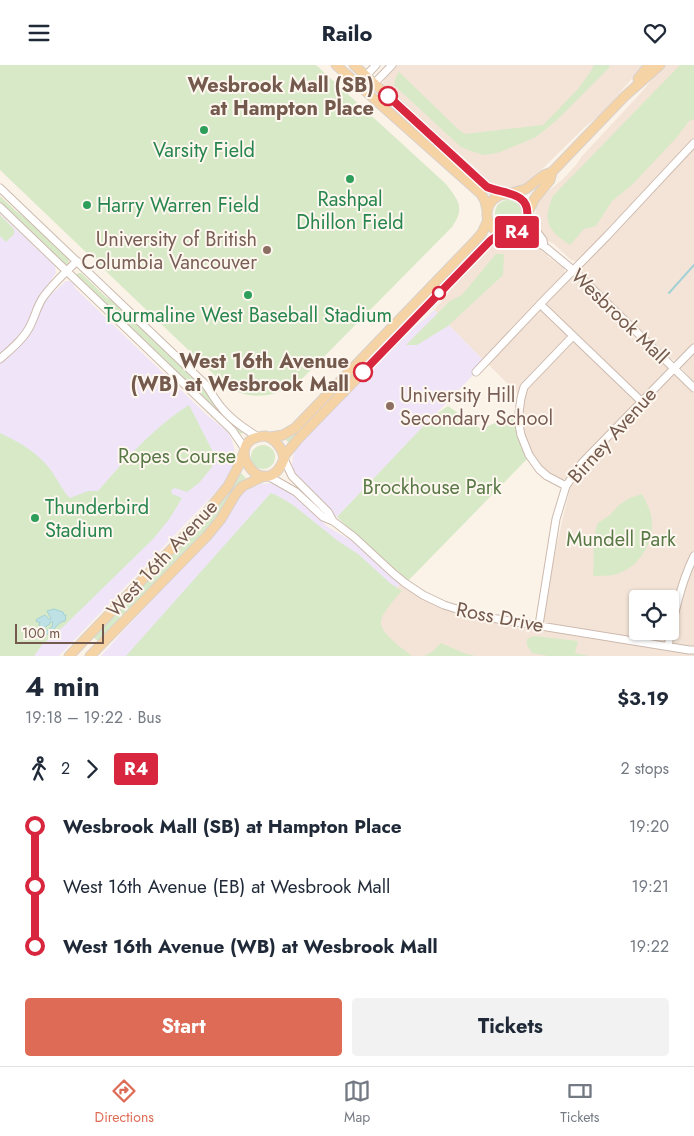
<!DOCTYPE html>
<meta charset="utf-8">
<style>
:root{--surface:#fff;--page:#f2f2f3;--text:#1f2937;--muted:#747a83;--line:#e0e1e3;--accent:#de6b55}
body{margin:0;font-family:Jost,sans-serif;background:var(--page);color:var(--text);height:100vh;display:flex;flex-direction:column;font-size:19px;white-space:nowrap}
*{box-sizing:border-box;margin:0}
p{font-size:16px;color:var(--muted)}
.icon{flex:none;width:28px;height:28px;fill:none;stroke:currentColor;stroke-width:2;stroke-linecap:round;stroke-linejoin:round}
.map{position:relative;height:591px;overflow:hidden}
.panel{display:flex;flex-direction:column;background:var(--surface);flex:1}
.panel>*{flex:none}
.badge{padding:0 10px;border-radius:4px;font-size:18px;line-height:32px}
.buttons{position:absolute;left:629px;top:525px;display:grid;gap:10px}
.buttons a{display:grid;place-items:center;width:50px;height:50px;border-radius:5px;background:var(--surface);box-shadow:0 1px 4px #0004;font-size:25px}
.scale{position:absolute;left:15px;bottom:12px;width:89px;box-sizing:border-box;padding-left:5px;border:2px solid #74594d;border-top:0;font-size:14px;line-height:18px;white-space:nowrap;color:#74594d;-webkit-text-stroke:4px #fef7ef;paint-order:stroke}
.map>.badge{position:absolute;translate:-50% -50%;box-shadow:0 0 0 2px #fff}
.legs{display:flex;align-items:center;gap:8px;height:55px;padding:0 25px;font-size:16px}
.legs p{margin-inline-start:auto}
.overview{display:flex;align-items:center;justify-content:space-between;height:85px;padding:0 25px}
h1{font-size:28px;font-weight:700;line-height:38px}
.cta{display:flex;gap:10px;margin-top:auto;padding:10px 25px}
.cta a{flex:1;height:58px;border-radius:5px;background:var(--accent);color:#fff;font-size:20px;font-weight:700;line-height:58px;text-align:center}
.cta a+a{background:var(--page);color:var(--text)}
ul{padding:0 25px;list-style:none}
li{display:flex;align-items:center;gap:18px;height:60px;font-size:19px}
li i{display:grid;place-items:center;width:8px;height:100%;margin:0 6px;background:currentColor}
li i::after{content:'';width:12px;height:12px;margin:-6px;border:4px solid;border-radius:50%;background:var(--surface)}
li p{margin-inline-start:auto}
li:first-child i{background:linear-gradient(#0000 50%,currentColor 0)}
li:last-child i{background:linear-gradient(currentColor 50%,#0000 0)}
header{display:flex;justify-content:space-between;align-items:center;height:65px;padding:0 25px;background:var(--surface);font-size:22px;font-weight:700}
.dock{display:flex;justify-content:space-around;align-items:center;height:70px;border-top:1px solid var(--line);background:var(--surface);font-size:14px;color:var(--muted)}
.dock a{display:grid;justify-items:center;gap:2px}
.dock .current{color:var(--accent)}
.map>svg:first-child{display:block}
.residential{fill:#f3e4d7;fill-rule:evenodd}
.education{fill:#f0e5f8}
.green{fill:#d7e9c7}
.water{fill:#bde1e4;stroke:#a4d1d6}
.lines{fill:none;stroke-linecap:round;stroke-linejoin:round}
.stream{stroke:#a4d1d6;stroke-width:2}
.minor-casing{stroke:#cdbaaf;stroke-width:9}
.major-casing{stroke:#d8d1cd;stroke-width:11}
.minor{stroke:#fff;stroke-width:7}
.major{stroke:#f6d3a5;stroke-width:9}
.line-1-casing{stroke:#fff;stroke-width:11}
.line-1{stroke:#d7263d;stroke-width:8}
.stop-1-dot{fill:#fff;stroke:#d7263d;stroke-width:2.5}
.leisure-dot{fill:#2e9e5b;stroke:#fef7ef;stroke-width:2}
.education-dot{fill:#8d6e63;stroke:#fef7ef;stroke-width:2}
.labels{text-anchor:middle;stroke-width:4;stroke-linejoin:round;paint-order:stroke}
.stop-label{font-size:20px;font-weight:bold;fill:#74594d;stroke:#fef7ef;text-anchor:end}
.leisure-label{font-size:20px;fill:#27864d;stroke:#fef7ef}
.education-label{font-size:20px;fill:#785e54;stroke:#fef7ef;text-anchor:end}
.street-label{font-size:20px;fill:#74594d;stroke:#fef7ef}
.park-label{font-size:20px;fill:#587946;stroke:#fef7ef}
</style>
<header><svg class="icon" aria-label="menu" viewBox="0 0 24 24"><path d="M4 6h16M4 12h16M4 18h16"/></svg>Railo<svg class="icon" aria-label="heart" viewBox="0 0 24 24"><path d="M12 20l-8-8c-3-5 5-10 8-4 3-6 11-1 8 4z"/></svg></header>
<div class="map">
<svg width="694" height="591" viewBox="0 0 694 591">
<rect width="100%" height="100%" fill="#fbf3e8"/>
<path class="residential" d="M395 0H644L600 50 586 61 536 110V111L524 120 515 123 506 124 499 123 483 116 484 113 478 107 479 106 385 24 383 18 384 14Z
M664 0H694V318L674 295 671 294 581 208 580 203 581 200 578 196H574L571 195 554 179 546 175 537 163 535 153 536 141 545 128H546L563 114 576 100 582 91 639 30Z
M513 173H519L532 178 548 190 547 191 564 203 565 208 483 295 434 245 447 230 452 222 495 177 504 174Z
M572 213H575L629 268 665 299 673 310 678 312 694 329V591H401L364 562 400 519 427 536 456 548 469 552 537 563 571 419 566 414 561 415 549 408 538 398 531 387 523 366 519 330 487 298 568 215ZM638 534H670V566H638Z"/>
<path class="education" d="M0 149 55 201 56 208 38 233 30 255 24 265 0 291Z
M66 216H69L73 218 75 223 208 351 227 366 231 373 234 382 235 394 232 402 224 418 211 432 59 591H0V298L5 293 46 234Z
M434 245 483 295 476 307 337 452 301 417 296 411 292 399 294 387 310 366 324 354 416 261 426 253Z
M269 418 274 419 284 424 293 430 328 462 352 476 360 482 400 519 364 562 401 591H101L125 564 214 469 234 437 243 427 261 419Z"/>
<path class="green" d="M0 0H316L446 119C459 136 465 143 452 162L299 317C274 332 252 337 226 321L0 105Z
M594 0H609V3L557 55 536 72 515 81 497 88 484 90 471 86 461 82 394 20 396 12 399 7 459 65 465 69 543 60 578 24 591 6Z
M680 0H694V54L689 56 677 72 632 120 612 136 596 161 584 164 570 180C548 166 542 156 553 131Z
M0 131 16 146 35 160 67 191 69 197 68 199H64L0 138Z
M495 148a13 13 0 1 1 26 0a13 13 0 1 1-26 0Z
M0 150 14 164V169L6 177 0 171Z
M484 172 486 174 389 274 387 273Z
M496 189H504L503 210 448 261 417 280H406L450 236 462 230Z
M78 208H81L106 232 117 239 199 317 244 367 240 369 236 363 76 210Z
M383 277 385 278 289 378 285 374 292 371 302 360Z
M189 340 212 385V402L199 418 187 427 175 423 171 425 172 429 182 433 170 453 154 473 64 561 42 580 34 591H0V368C19 377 37 387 50 404 56 412 64 428 70 433L88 426H98C125 395 154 362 189 340Z
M448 341 481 364 509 352 517 350 528 393 407 517 392 504 337 452 432 352Z
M251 392a12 12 0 1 1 24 0a12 12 0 1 1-24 0Z
M241 408 246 413C232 421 227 434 219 448 216 453 211 458 207 464L99 577 92 571 233 420Z
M271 428 278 431 293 440 338 476 358 489 390 518 402 526C396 532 382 548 381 556 379 568 404 584 412 591H126Z
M642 429C645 435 649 442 651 450 656 475 641 501 617 509 609 511 601 511 593 511 595 494 591 475 598 458L610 450 619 440 630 433Z
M534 571 578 576 575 588 589 591H548L532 588 527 580V574Z
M441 578 464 588 475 591H424L432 587Z"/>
<path class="water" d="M54 544 63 547 64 550H66L65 556C59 557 58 560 54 564 51 566 48 569 46 570L44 569 45 567 52 562 53 557H50V559L45 562 43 565 39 560 40 557H37L36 556 37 554 45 550 50 555 51 554 47 546Z"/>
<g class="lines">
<path class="stream" d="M669 228 694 200"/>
<defs>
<path id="minor" d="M358 19 376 0
M366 27 392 0
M0 123 205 319C211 327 215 335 221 342 231 355 245 364 258 372
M0 142 232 365 245 384
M527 154 543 175 544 181
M512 168 529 174 538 179 544 181 573 205 694 323
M540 239 641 336
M0 294C11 284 25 273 31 259 35 251 37 242 42 234 51 220 65 208 77 196
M476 307 547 232 607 171 694 78
M284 394 292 411 328 447 333 456
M268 411 296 427 323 452 333 456 354 472 394 509 405 518 423 530 444 540 479 551 689 585H694
M566 421 547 411 539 404 529 390 521 370 519 359V348L521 333 524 322 573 271
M539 560 556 454 566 421 582 398 694 283
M668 581C674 550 680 520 694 491"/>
<path id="major" d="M336 0 481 129 485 136 487 145
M354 0 487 122 495 126 506 128
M638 14 649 0
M511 128 526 124 544 110 552 107 624 32 660 0
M487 149a20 20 0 1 1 40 0a20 20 0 1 1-40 0Z
M528 147 535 133 550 115 552 107
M265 371C275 373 283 384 284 394 265 443 217 374 265 371Z
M270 372 283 370 295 363 476 175 482 168 488 155
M284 391 299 373 490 176 503 168
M69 591 206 448 228 421 237 404 244 387
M90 591 207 471 221 454 235 430 239 425 243 421 264 411"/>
</defs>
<use href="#minor" class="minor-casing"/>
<use href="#major" class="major-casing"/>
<use href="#minor" class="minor"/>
<use href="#major" class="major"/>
</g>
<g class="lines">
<defs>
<path id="line-1" d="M363 307 490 176C494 173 499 169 504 168 508 168 512 169 516 167 522 164 526 158 527 152 531 127 503 129 487 122L388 31"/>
</defs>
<use href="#line-1" class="line-1-casing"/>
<use href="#line-1" class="line-1"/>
</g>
<g class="stop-1-dot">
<circle cx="388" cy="31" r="9"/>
<circle cx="439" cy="228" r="6"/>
<circle cx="363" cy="307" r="9"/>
</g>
<g class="leisure-dot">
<circle cx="204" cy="65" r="5"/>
<circle cx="350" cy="114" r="5"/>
<circle cx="87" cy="140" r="5"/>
<circle cx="248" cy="230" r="5"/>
<circle cx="35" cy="453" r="5"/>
</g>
<g class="education-dot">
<circle cx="267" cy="185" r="5"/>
<circle cx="390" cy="341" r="5"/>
</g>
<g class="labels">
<g class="stop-label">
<text x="374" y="27">Wesbrook Mall (SB)<tspan x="374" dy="23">at Hampton Place</tspan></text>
<text x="349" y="303">West 16th Avenue<tspan x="349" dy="23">(WB) at Wesbrook Mall</tspan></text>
</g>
<g class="leisure-label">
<text x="204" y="92">Varsity Field</text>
<text x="350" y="141">Rashpal<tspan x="350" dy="23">Dhillon Field</tspan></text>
<text x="97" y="147" text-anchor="start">Harry Warren Field</text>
<text x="248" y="257">Tourmaline West Baseball Stadium</text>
<text x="45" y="449" text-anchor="start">Thunderbird<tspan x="45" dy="23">Stadium</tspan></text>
</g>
<g class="education-label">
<text x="257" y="181">University of British<tspan x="257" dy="23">Columbia Vancouver</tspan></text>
<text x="400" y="337" text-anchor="start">University Hill<tspan x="400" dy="23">Secondary School</tspan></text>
</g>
<g class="street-label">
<text transform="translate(620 251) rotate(44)" y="7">Wesbrook Mall</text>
<text transform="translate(612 370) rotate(-48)" y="7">Birney Avenue</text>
<text transform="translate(162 493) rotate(-47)" y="7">West 16th Avenue</text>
<text transform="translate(500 552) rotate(11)" y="7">Ross Drive</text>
</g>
<g class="park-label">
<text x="177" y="398">Ropes Course</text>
<text x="432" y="429">Brockhouse Park</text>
<text x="621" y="481">Mundell Park</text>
</g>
</g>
</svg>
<div class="buttons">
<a><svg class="icon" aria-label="locate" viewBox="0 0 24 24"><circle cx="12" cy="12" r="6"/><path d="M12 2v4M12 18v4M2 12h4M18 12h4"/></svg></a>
</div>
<div class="scale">100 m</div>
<b class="badge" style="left:517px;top:167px;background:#d7263d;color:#fff">R4</b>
</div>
<section class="panel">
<div class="overview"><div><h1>4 min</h1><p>19:18 – 19:22 · Bus</p></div><b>$3.19</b></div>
<div class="legs"><svg class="icon" aria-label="walk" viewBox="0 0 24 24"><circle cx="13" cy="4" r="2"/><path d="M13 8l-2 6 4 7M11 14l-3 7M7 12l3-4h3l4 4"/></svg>2<svg class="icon" aria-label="forward" viewBox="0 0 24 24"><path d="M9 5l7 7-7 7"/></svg><b class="badge" style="background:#d7263d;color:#fff">R4</b><p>2 stops</p></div>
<ul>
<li><i style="color:#d7263d"></i><b>Wesbrook Mall (SB) at Hampton Place</b><p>19:20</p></li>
<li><i style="color:#d7263d"></i><span>West 16th Avenue (EB) at Wesbrook Mall</span><p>19:21</p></li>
<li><i style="color:#d7263d"></i><b>West 16th Avenue (WB) at Wesbrook Mall</b><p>19:22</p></li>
</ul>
<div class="cta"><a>Start</a><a>Tickets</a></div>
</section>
<nav class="dock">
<a class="current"><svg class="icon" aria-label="directions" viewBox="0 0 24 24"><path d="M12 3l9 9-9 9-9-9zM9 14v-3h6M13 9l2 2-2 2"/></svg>Directions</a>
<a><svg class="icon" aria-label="map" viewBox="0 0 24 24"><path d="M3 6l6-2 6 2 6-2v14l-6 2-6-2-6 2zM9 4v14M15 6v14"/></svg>Map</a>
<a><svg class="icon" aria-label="tickets" viewBox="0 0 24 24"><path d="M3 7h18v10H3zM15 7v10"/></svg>Tickets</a>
</nav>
